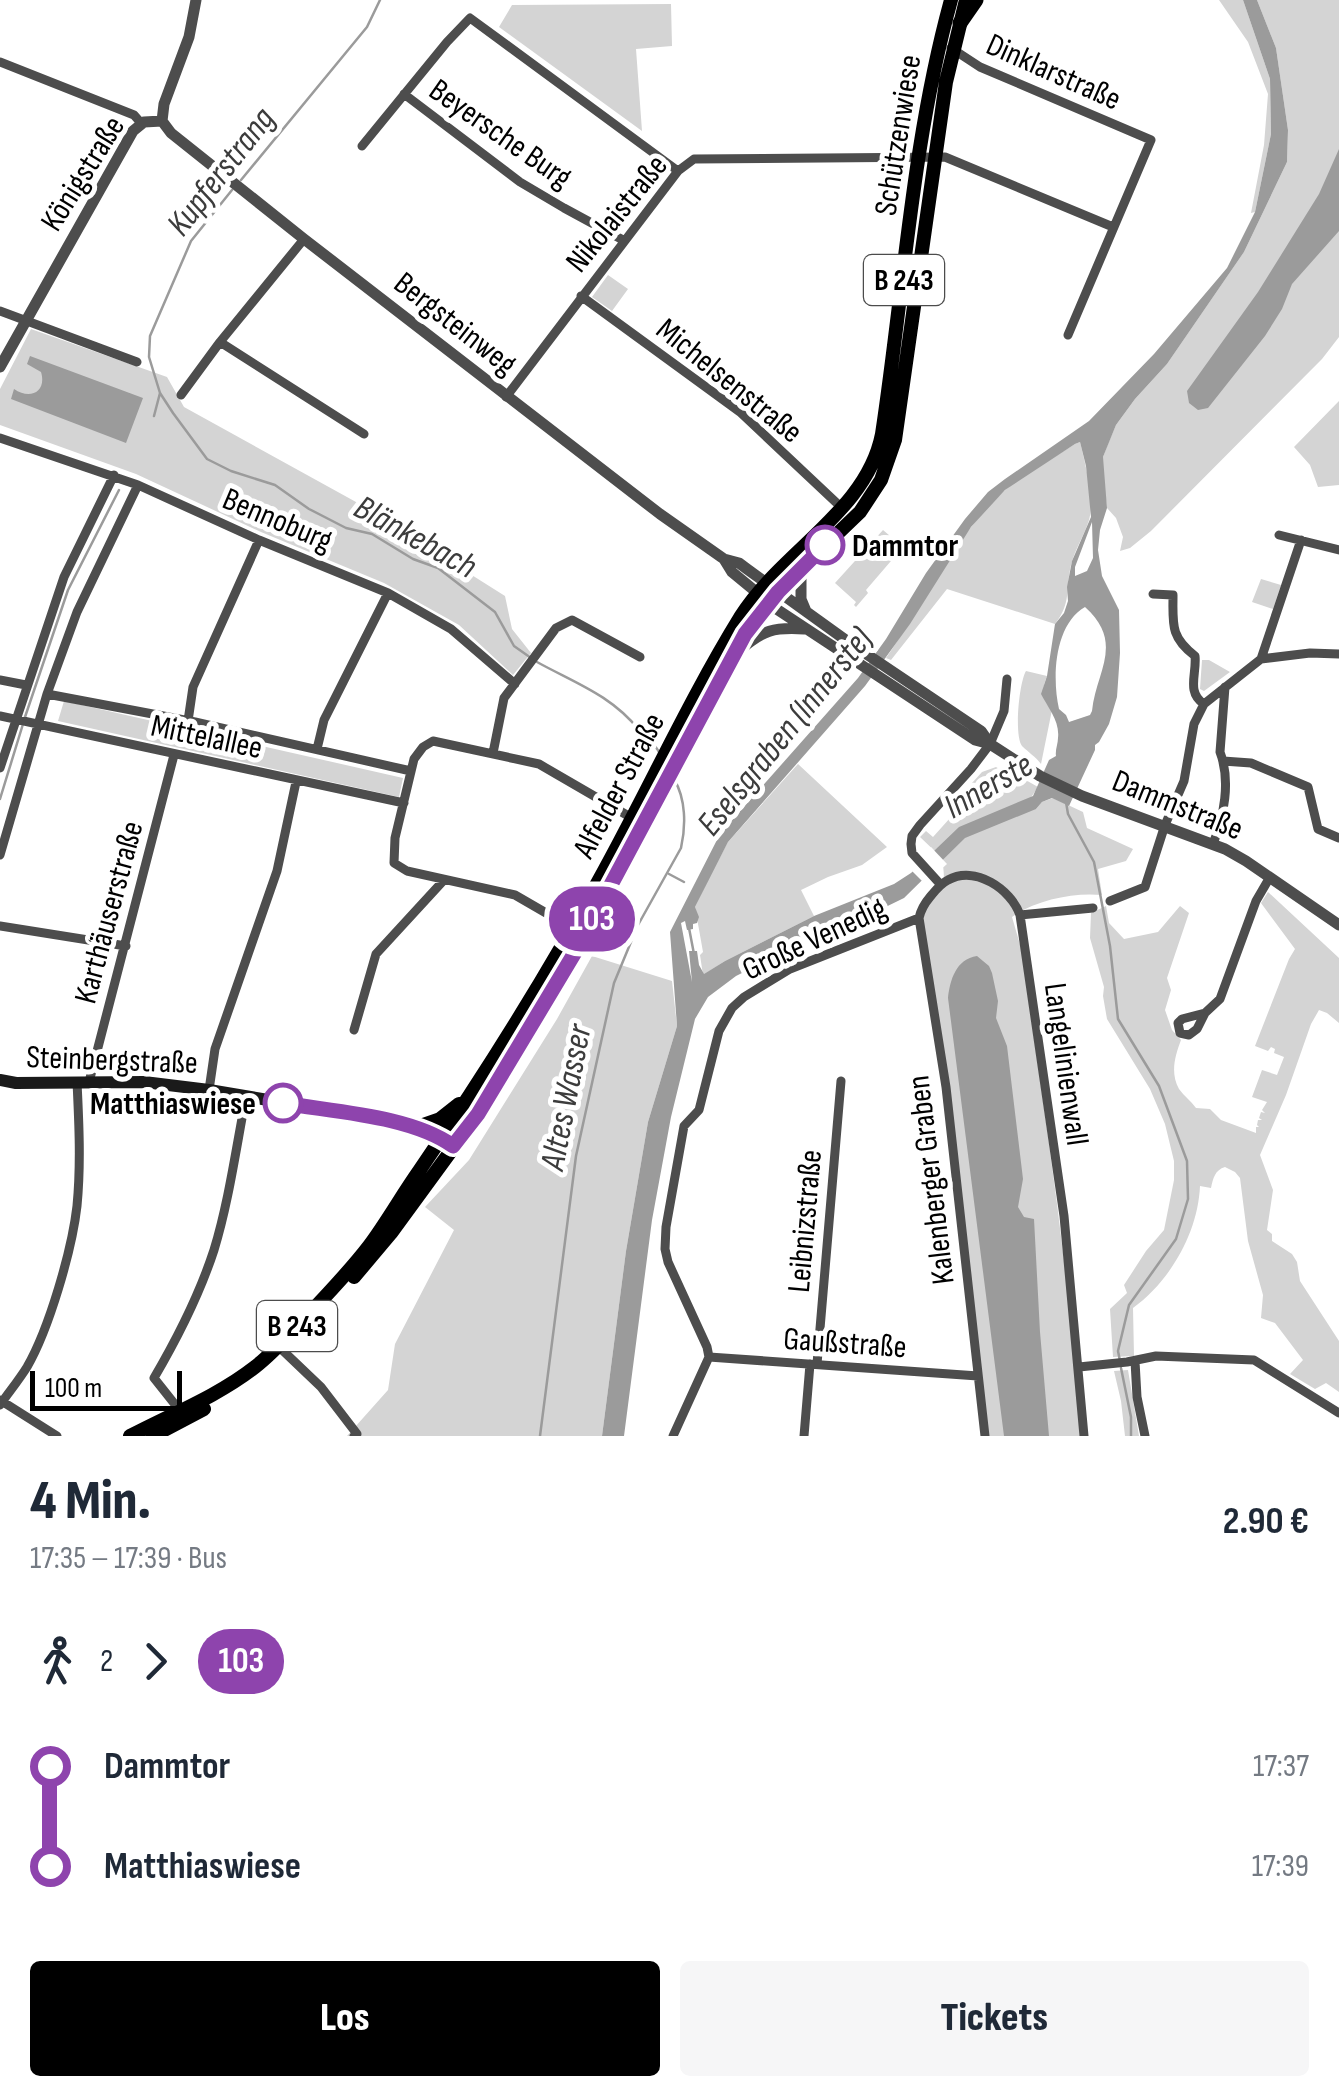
<!DOCTYPE html>
<html lang="de">
<meta charset="utf-8">
<style>
:root{--surface:#fff;--page:#f6f6f7;--text:#1f2937;--muted:#747a83;--accent:#000}
body{margin:0;font-family:"Sofia Sans Condensed",sans-serif;background:var(--page);color:var(--text);height:100vh;display:flex;flex-direction:column;font-size:38px;white-space:nowrap}
*{box-sizing:border-box;margin:0}
p{font-size:32px;color:var(--muted)}
.icon{flex:none;width:55px;height:55px;fill:none;stroke:currentColor;stroke-width:2;stroke-linecap:round;stroke-linejoin:round}
.map{position:relative;height:1436px;overflow:hidden}
.sheet{display:flex;flex-direction:column;background:var(--surface);flex:1}
.sheet>*{flex:none}
.badge{padding:0 20px;border-radius:32px;font-size:35px;line-height:65px}
.scale{position:absolute;left:30px;bottom:25px;width:152px;box-sizing:border-box;padding-left:10px;border:5px solid #000;border-top:0;font-size:28px;line-height:35px;white-space:nowrap;color:#000;-webkit-text-stroke:8px #fff;paint-order:stroke}
.map>.badge{position:absolute;translate:-50% -50%;box-shadow:0 0 0 5px #fff}
.legs{display:flex;align-items:center;gap:15px;height:110px;padding:0 30px;font-size:32px}
.legs p{margin-inline-start:auto}
.overview{display:flex;align-items:center;justify-content:space-between;height:170px;padding:0 30px}
h1{font-size:55px;font-weight:800;line-height:75px}
.primary-button{display:flex;gap:20px;margin-top:auto;padding:20px 30px}
.primary-button a{flex:1;height:115px;border-radius:10px;background:var(--accent);color:#fff;font-size:40px;font-weight:800;line-height:115px;text-align:center}
.primary-button a+a{background:var(--page);color:var(--text)}
ul{padding:0 30px;list-style:none}
li{display:flex;align-items:center;gap:35px;height:100px;font-size:38px}
li i{display:grid;place-items:center;width:15px;height:100%;margin:0 12px;background:currentColor}
li i::after{content:'';width:25px;height:25px;margin:-12px;border:8px solid;border-radius:50%;background:var(--surface)}
li p{margin-inline-start:auto}
li:first-child i{background:linear-gradient(#0000 50%,currentColor 0)}
li:last-child i{background:linear-gradient(currentColor 50%,#0000 0)}
.map>svg:first-child{display:block}
.green{fill:#d4d4d4}
.water{fill:#9b9b9b;fill-rule:evenodd}
.pier{fill:#fff}
.lines{fill:none;stroke-linecap:round;stroke-linejoin:round}
.stream{stroke:#9b9b9b;stroke-width:2.5}
.minor{stroke:#4d4d4d;stroke-width:9}
.tertiary{stroke:#4d4d4d;stroke-width:11}
.secondary{stroke:#1a1a1a;stroke-width:12}
.primary{stroke:#000;stroke-width:14}
.trunk{stroke:#000;stroke-width:15}
.line-1-casing{stroke:#fff;stroke-width:22}
.line-1{stroke:#8e44ad;stroke-width:15}
.stop-1-dot{fill:#fff;stroke:#8e44ad;stroke-width:5}
.labels{text-anchor:middle;stroke-width:10;stroke-linejoin:round;paint-order:stroke}
.shield{fill:#fff;stroke:#4c4c4c;stroke-width:2.5}
.shield-label{font-size:30px;font-weight:bold;fill:#000}
.street-label{font-size:32px;fill:#000;stroke:#fff}
.stop-label{font-size:32px;font-weight:bold;fill:#000;stroke:#fff;text-anchor:start}
.water-label{font-size:35px;font-style:italic;fill:#3c3c3c;stroke:#fff}
</style>
<div class="map">
<svg width="1339" height="1436" viewBox="0 0 1339 1436">
<rect width="100%" height="100%" fill="#fff"/>
<path class="green" d="M1219 0H1243L1270 79 1271 134 1255 212 1251 213 1264 145 1268 94 1248 42Z
M1257 0H1339V337L1322 359 1151 531 1130 548 1120 551 1123 537 1116 518 1107 508 1103 476V457L1108 444 1116 425 1135 399 1167 364 1244 252 1287 162 1288 130 1276 48Z
M671 4 672 46 636 49 642 131 499 27 512 5Z
M608 275 628 289 612 311 592 297Z
M31 329 167 377 184 407 356 502 505 596 512 629 531 653 513 675 459 625 384 583 261 532 136 474 0 425V389Z
M1339 401V485L1318 487 1310 465 1294 447Z
M1080 442C1085 463 1095 500 1089 520 1084 536 1075 549 1071 565 1065 590 1072 602 1055 624L947 589 891 660 886 658C925 603 953 538 1003 492 1024 473 1052 459 1075 444Z
M883 530 903 547 866 590 868 593 856 607 854 605 856 602 835 583Z
M1261 579 1281 585 1273 609 1252 602Z
M1202 660H1209L1230 672 1204 691 1200 689Z
M1026 671 1047 676C1041 691 1042 698 1052 710L1041 764C1036 757 1028 752 1022 746 1014 735 1019 683 1026 671Z
M64 701 403 778 399 797 58 721Z
M798 764 887 847 862 865 828 877 801 890 814 916 725 961 703 975 700 955 703 952 695 907 712 872 728 842Z
M996 767 1006 773 1008 770 1038 787 1030 799 1020 802 1036 809 1042 802 1053 798 1083 812 1087 828 1133 849 1126 861 1098 869 1102 895C1074 892 1035 900 1012 917L1021 948C1044 1110 1070 1272 1080 1436H987L920 918C925 906 941 896 943 884 945 876 943 866 942 858L920 837 926 831 933 837 977 788 972 783 982 772Z
M1268 892 1339 958V1023L1327 1013 1319 1010 1311 1024 1286 1095 1260 1155 1273 1190 1267 1230 1272 1234V1241L1292 1254 1297 1262 1300 1281 1339 1341V1392L1326 1383 1315 1389 1290 1374 1303 1360 1275 1323 1261 1318 1263 1295 1248 1241 1240 1178 1235 1172 1225 1167C1215 1170 1213 1178 1211 1188L1200 1186C1198 1233 1170 1281 1133 1308L1134 1356 1113 1357 1110 1309 1127 1293 1124 1285 1146 1251 1164 1230 1174 1180V1161L1165 1124 1150 1089 1107 1019 1103 996 1104 987 1090 938 1091 913 1106 906 1109 923 1124 939 1158 932 1180 906 1189 913 1167 978 1171 990 1165 1010 1172 1030 1181 1040C1175 1056 1170 1073 1179 1089 1184 1096 1191 1101 1196 1108L1210 1109 1221 1120 1256 1133V1127H1259L1257 1125 1258 1120H1262L1259 1118 1261 1112 1265 1113 1262 1110 1267 1102 1252 1097 1262 1070 1277 1075 1284 1057 1274 1053 1275 1049 1271 1047 1268 1051 1255 1046 1289 959 1295 949 1261 903Z
M592 956 672 981 677 1026 648 1122 626 1251 602 1436H347L388 1390 395 1344 454 1230 425 1207 469 1160 557 1019Z
M1128 1370 1139 1436H1125L1121 1401 1114 1371Z"/>
<path class="water" d="M1243 0H1257L1276 48 1288 130 1287 162 1244 252 1167 364 1135 399 1116 425 1103 457 1107 508 1100 530 1098 550 1102 576 1119 610 1120 653 1117 697 1109 724 1099 742 1095 745V750L1069 806 1052 798 1042 802 1036 809 965 838 904 898 861 919 808 940 736 976 708 997 695 1019 671 1117 652 1220 624 1436H602L626 1251 648 1122 677 1026 670 932 720 834 858 678 886 639 926 573 965 519 988 492 1005 479 1089 421 1154 354 1227 268 1255 212 1271 134 1270 79ZM1080 442 1086 466 1091 517 1072 561 1067 587 1068 601 1064 613 1055 624 1047 676 1041 694C1048 708 1060 721 1058 738 1058 744 1055 750 1056 756L1049 760 1033 796 959 827 911 873 894 884 814 916 725 961 704 974 699 965 697 951H689L692 982 681 923 685 921 687 930 693 929V924L697 923 699 917 695 907 728 842 865 686 910 624 971 527 1005 490 1075 444ZM1092 522 1093 558 1087 571 1075 576V567ZM1085 607C1125 643 1096 671 1092 711L1090 715 1069 722 1066 715 1059 709C1052 678 1054 625 1085 607Z
M1339 149V231L1292 284 1282 309 1265 336 1208 408 1198 410 1189 403 1187 391 1258 292 1319 194Z
M30 356 143 398 126 443 11 399 14 389C30 400 47 392 41 372L27 364Z
M977 956 989 966 992 973 998 1001 996 1018 1007 1046 1023 1179 1018 1207 1024 1217 1034 1219 1040 1332 1049 1436H1004L948 998C950 980 956 959 977 956Z"/>
<path class="pier" d="M931 847 947 864 925 884 909 868Z"/>
<g class="lines">
<path class="stream" d="M241 180 367 27 380 0
M232 190 191 241 150 336 149 357 160 393 173 413 207 459 231 471 275 485 309 509 346 528 372 534 413 559 438 568 495 612 514 646 531 658
M154 416 160 393
M537 662C575 683 611 695 639 730 647 739 655 743 660 754
M25 717 68 590 119 490
M0 799 23 724
M1066 802 1068 814 1094 862 1110 946 1118 1019 1159 1086 1187 1161 1188 1199 1176 1239 1129 1305 1118 1351 1120 1361
M669 874 684 882
M689 928 694 954
M1121 1368 1131 1417V1436
M540 1436 576 1156 614 983 638 925 681 848C686 826 686 799 674 779"/>
<path class="minor" d="M951 48 980 67 1151 140 1068 335
M0 62 134 115 141 123
M404 94 520 182 564 208 623 240
M362 146 447 42 470 18 678 171
M581 296 740 412 842 508
M0 311 137 362
M220 342 364 434
M181 395 220 342 304 239
M506 397 678 171 694 159 945 157 1113 227
M0 438 138 485 259 540 388 593 451 629 515 684
M1279 535 1339 550
M1261 659 1301 540
M0 680 26 685
M47 694 195 722 411 771
M1204 704 1261 659 1310 653 1339 654
M0 716 404 803
M188 721 193 687 259 540
M317 749 324 720 388 593
M493 753 504 698 556 628 572 620 640 657
M1223 761 1251 763 1308 787 1318 829 1339 838
M0 768 64 577 114 475
M1213 844C1224 816 1231 781 1220 752L1225 687
M0 855 47 694 77 612 138 485
M941 885 912 853 911 844 912 836 920 825 971 769 990 744 1004 711 1007 679
M1110 901 1145 887 1165 825 1184 781 1194 724 1204 704C1186 692 1197 674 1195 656 1170 637 1173 624 1173 595L1153 594
M1020 915 1093 908
M919 918 946 1087 985 1436
M0 926 126 946
M572 928 515 895 407 871 394 863 395 838 414 759 423 747 433 741 539 764 632 818
M1205 1013 1182 1019 1178 1023 1180 1033 1189 1035 1197 1029 1205 1013 1220 999 1256 901 1270 877
M354 1030 376 954 444 880
M89 1082 174 755
M209 1090 215 1049 277 871 296 782
M278 1346 321 1387 357 1434 354 1436
M709 1357 978 1376
M1135 1361 1137 1397 1145 1436
M817 1364 841 1081
M1079 1367 1127 1362 1156 1356 1254 1360 1339 1413
M0 1400 57 1436
M0 1405C9 1392 19 1380 27 1367 49 1329 72 1250 77 1206 81 1165 79 1123 77 1082
M181 1412 154 1378C178 1337 199 1296 214 1250 229 1201 236 1148 246 1097
M673 1436 709 1357 707 1347 668 1262 665 1249 666 1227 684 1126 699 1110 719 1031 732 1008 744 997 790 969 919 918C921 909 924 904 930 897 935 891 940 884 948 880 975 865 1011 889 1020 915L1064 1216 1084 1436
M804 1436 810 1364"/>
<path class="tertiary" d="M162 121 171 133 304 239 660 514 724 559 739 563 747 569 847 641 981 731 990 744
M162 121 164 104 189 37 196 0
M0 367 133 131 144 122 162 121
M724 559 732 572 778 610 975 740 990 744 1040 776 1082 796 1225 849 1246 861 1339 925
M801 568V599L806 611
M740 650C763 630 774 627 804 629"/>
<path class="secondary" d="M0 1080 16 1083 144 1082 209 1090 410 1124 442 1138 453 1146"/>
<path class="primary" d="M417 1127 440 1119 459 1104
M354 1277 391 1233 478 1114 537 1018 579 944 745 634 786 583 860 512 881 480 895 440 946 82 966 0
M130 1436C172 1414 218 1396 255 1367 273 1353 288 1336 304 1319 326 1296 349 1272 369 1246 387 1222 402 1195 419 1171 486 1073 549 973 605 869 651 785 691 697 741 616 782 551 867 511 882 434 904 289 912 142 951 0
M153 1436 204 1409"/>
<path class="trunk" d="M960 23 976 0"/>
</g>
<g class="lines">
<defs>
<path id="line-1" d="M283 1103C335 1112 411 1116 453 1146L478 1114 574 954 745 634 778 592 825 545"/>
</defs>
<use href="#line-1" class="line-1-casing"/>
<use href="#line-1" class="line-1"/>
</g>
<g class="stop-1-dot">
<circle cx="825" cy="545" r="18"/>
<circle cx="283" cy="1103" r="18"/>
</g>
<g class="labels">
<g class="shield">
<rect x="864" y="255" width="80" height="50" rx="8"/>
<rect x="257" y="1301" width="80" height="50" rx="8"/>
</g>
<g class="shield-label">
<text x="904" y="290">B 243</text>
<text x="297" y="1336">B 243</text>
</g>
<g class="street-label">
<text transform="translate(1054 71) rotate(24)" y="11">Dinklarstraße</text>
<text transform="translate(501 133) rotate(35)" y="11">Beyersche Burg</text>
<text transform="translate(897 135) rotate(-81)" y="11">Schützenwiese</text>
<text transform="translate(82 173) rotate(-58)" y="11">Königstraße</text>
<text transform="translate(616 213) rotate(-51)" y="11">Nikolaistraße</text>
<text transform="translate(456 323) rotate(38)" y="11">Bergsteinweg</text>
<text transform="translate(730 380) rotate(39)" y="11">Michelsenstraße</text>
<text transform="translate(278 519) rotate(23)" y="11">Bennoburg</text>
<text transform="translate(207 736) rotate(12)" y="11">Mittelallee</text>
<text transform="translate(618 785) rotate(-62)" y="11">Alfelder Straße</text>
<text transform="translate(1178 804) rotate(22)" y="11">Dammstraße</text>
<text transform="translate(108 912) rotate(-75)" y="11">Karthäuserstraße</text>
<text transform="translate(814 938) rotate(-25)" y="11">Große Venedig</text>
<text transform="translate(112 1059) rotate(2)" y="11">Steinbergstraße</text>
<text transform="translate(1067 1064) rotate(82)" y="11">Langelinienwall</text>
<text transform="translate(930 1180) rotate(-97)" y="11">Kalenberger Graben</text>
<text transform="translate(804 1221) rotate(-85)" y="11">Leibnizstraße</text>
<text transform="translate(845 1342) rotate(4)" y="11">Gaußstraße</text>
</g>
<g class="stop-label">
<text x="852" y="556">Dammtor</text>
<text x="256" y="1114" text-anchor="end">Matthiaswiese</text>
</g>
<g class="water-label">
<text transform="translate(220 171) rotate(-52)" y="12">Kupferstrang</text>
<text transform="translate(416 536) rotate(29)" y="12">Blänkebach</text>
<text transform="translate(784 731) rotate(-51)" y="12">Eselsgraben (Innerste)</text>
<text transform="translate(988 785) rotate(-30)" y="12">Innerste</text>
<text transform="translate(565 1097) rotate(-79)" y="12">Altes Wasser</text>
</g>
</g>
</svg>
<div class="scale">100 m</div>
<b class="badge" style="left:592px;top:919px;background:#8e44ad;color:#fff">103</b>
</div>
<section class="sheet">
<div class="overview"><div><h1>4 Min.</h1><p>17:35 – 17:39 · Bus</p></div><b>2.90 €</b></div>
<div class="legs"><svg class="icon" aria-label="walk" viewBox="0 0 24 24"><circle cx="13" cy="4" r="2"/><path d="M13 8l-2 6 4 7M11 14l-3 7M7 12l3-4h3l4 4"/></svg>2<svg class="icon" aria-label="forward" viewBox="0 0 24 24"><path d="M9 5l7 7-7 7"/></svg><b class="badge" style="background:#8e44ad;color:#fff">103</b></div>
<ul>
<li><i style="color:#8e44ad"></i><b>Dammtor</b><p>17:37</p></li>
<li><i style="color:#8e44ad"></i><b>Matthiaswiese</b><p>17:39</p></li>
</ul>
<div class="primary-button"><a>Los</a><a>Tickets</a></div>
</section>
